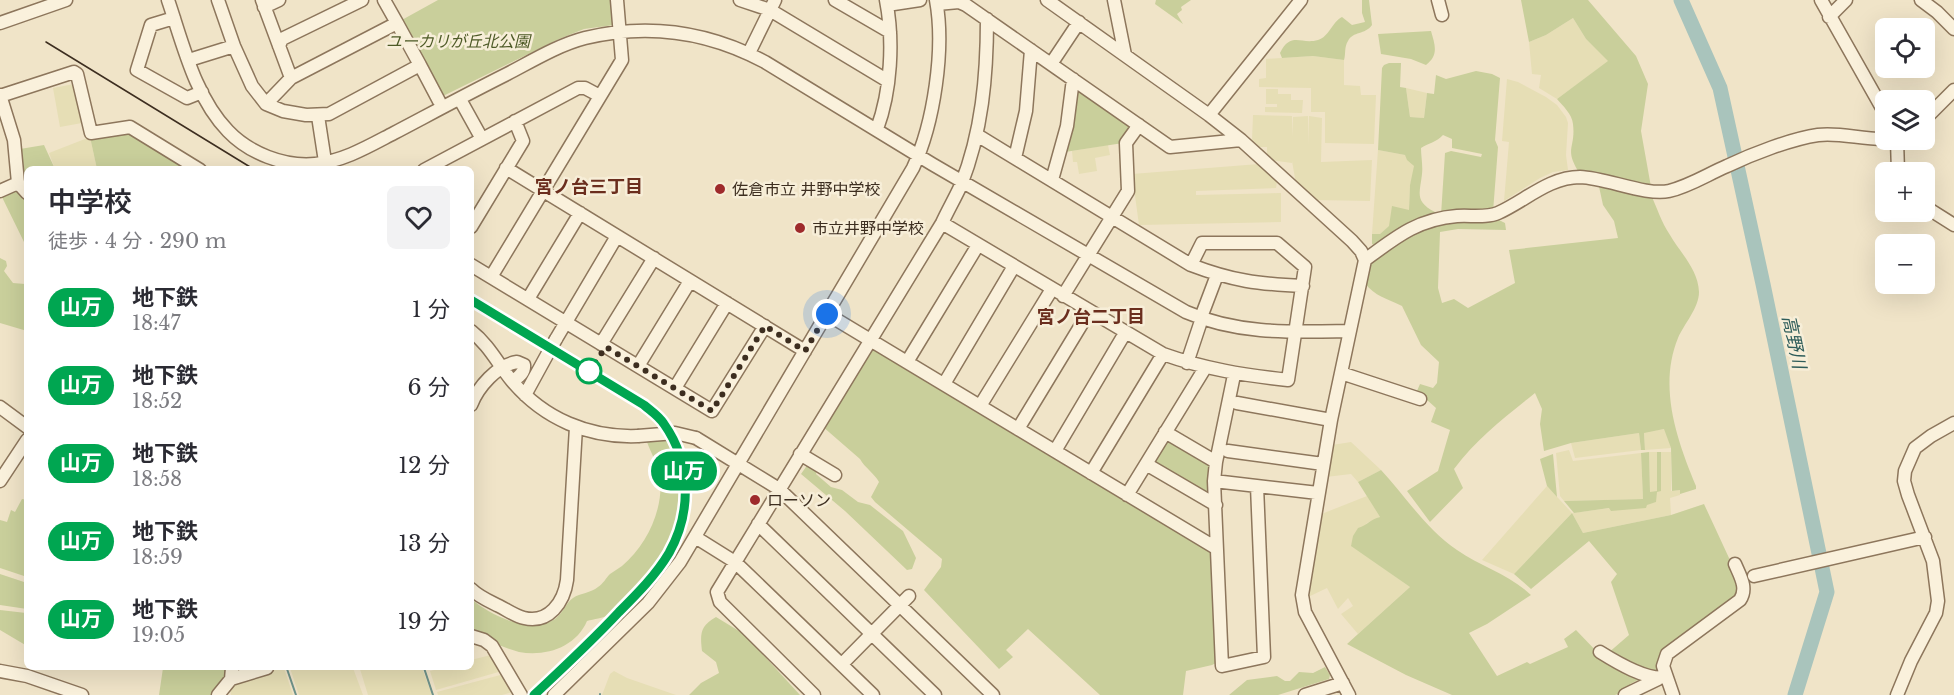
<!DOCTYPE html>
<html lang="ja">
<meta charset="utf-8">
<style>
:root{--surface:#fff;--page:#f2f2f3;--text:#2b2b33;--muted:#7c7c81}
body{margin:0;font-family:"Libre Baskerville","Noto Sans JP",serif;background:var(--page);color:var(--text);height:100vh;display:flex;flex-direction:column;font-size:22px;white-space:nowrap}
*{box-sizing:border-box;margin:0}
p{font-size:20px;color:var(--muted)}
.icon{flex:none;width:33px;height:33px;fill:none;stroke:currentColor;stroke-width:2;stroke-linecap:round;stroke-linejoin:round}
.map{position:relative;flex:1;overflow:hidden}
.drawer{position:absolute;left:24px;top:166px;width:450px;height:504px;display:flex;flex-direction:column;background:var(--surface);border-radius:9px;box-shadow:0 6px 24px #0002}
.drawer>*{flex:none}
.badge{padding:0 12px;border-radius:20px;font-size:21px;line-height:39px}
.controls{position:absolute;left:1875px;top:18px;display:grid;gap:12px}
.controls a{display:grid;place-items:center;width:60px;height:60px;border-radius:9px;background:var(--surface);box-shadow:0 6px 24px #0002;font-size:30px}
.you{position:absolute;width:30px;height:30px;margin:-15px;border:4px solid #fff;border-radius:50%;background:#1a73e8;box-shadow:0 0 0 9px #1a73e833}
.map>.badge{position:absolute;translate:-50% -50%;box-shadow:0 0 0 3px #fff}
.round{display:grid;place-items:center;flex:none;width:63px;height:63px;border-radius:9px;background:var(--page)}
.head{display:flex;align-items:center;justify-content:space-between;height:102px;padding:0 24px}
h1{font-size:28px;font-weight:600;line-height:45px}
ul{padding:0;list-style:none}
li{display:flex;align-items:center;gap:18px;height:78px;padding:0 24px}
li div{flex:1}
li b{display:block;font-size:22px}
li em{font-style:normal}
li .badge{min-width:66px;font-weight:700;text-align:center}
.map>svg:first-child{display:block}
.farmland{fill:#e6deb5}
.green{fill:#c9cf9b}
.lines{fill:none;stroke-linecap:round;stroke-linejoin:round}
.stream{stroke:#6f938a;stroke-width:2}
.river{stroke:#a9c4bc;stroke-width:15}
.minor-casing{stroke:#8d765c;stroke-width:15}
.minor{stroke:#faf1dc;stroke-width:12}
.tram{stroke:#3d2e20;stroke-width:1.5}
.minor-bridge-casing{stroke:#8d765c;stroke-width:15;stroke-linecap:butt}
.minor-bridge{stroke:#faf1dc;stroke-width:12}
.line-casing{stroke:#fff;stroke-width:14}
.line{stroke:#00a651;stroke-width:9}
.walk{stroke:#3d2e20;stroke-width:6;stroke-dasharray:0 10.8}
.poi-dot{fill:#9e2a2b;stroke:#f7eed8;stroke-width:2}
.stop-dot{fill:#fff;stroke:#00a651;stroke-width:3}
.labels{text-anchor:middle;stroke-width:5;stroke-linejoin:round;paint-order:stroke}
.park-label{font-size:16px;font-style:italic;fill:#4d5a26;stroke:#f7eed8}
.poi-label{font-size:16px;fill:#3d2e20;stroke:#f7eed8;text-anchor:start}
.neighbourhood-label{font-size:18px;font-weight:bold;fill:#6b2e1e;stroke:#f7eed8}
.water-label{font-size:18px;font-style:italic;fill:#2f5d5a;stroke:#f7eed8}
</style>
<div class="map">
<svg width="1954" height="695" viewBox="0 0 1954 695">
<rect width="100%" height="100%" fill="#f0e4c8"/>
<path class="farmland" d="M1573 18 1586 39 1609 61 1557 99 1539 88 1541 75 1532 74 1529 42 1546 35Z
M1313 56 1344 60V85L1360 86 1361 95H1376L1374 144 1325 143V112H1311V88L1259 87V79L1266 78V59Z
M1507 79 1518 82 1546 97 1557 105 1566 117 1568 123 1566 155 1568 170 1553 172 1540 178 1504 201 1509 142 1502 141Z
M74 84 82 123 60 127 53 88Z
M1406 88 1427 93 1424 118 1410 117Z
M1266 89H1278V94H1291V100H1303L1302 113 1265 112V107H1277V104H1266Z
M1253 115 1292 116V137L1293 117 1308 116V145L1309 116 1322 118 1321 162 1372 160 1370 201 1315 200 1296 184 1292 161V163L1270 160 1267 154V147H1259L1252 140Z
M90 137 97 169H55L49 153Z
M1108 145 1110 155 1095 158 1097 171 1079 174 1077 162H1073L1072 151Z
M1378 150 1405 155 1414 166 1415 169 1410 185 1409 210 1380 234H1372Z
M1259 164 1277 181 1276 188 1196 191V195L1281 193V222L1139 225 1132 174Z
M1665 429 1671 448 1645 450 1644 432Z
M1639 433 1641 450 1575 458 1571 443Z
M1351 442 1381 470 1358 482 1351 474 1326 477 1332 445Z
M1569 450 1573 461 1641 453 1643 499 1564 501 1560 496 1556 453Z
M1649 452H1657L1658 491H1661V452H1671V491L1680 490V495L1670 498 1671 515 1583 533 1572 513 1514 574 1482 560 1547 486 1572 513 1656 502 1650 492Z
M1367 496 1380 517 1367 523 1351 545 1410 587 1358 634 1341 614 1353 606 1348 598 1338 609 1327 588 1306 598 1319 515Z
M491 655 502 671 436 690 430 671 442 668H471V660Z
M276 668H284L293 695H231L230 690 235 680Z
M290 668H353L363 695H299Z
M363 668H422L432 695H368L360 669Z
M614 671 627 678 676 695H602L610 674Z
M504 674 513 692 502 695H438L437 692Z"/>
<path class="green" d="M438 0H612L614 25 584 29 559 39 441 97 400 21Z
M1156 0H1191L1181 7 1182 10 1177 14 1183 24 1155 4Z
M1362 0H1369L1372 25C1365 35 1353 31 1348 41 1344 47 1346 54 1344 60L1313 56 1282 58 1280 53C1291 31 1301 45 1318 40 1329 37 1332 22 1342 17L1352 25 1365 22 1362 13Z
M1521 0H1588L1636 56 1648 84 1641 131 1651 187 1580 174C1563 148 1576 149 1573 124 1572 114 1563 106 1557 99L1608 61 1586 39 1573 18 1546 35 1529 42Z
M1431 31C1435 45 1439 55 1426 65L1411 59 1381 54 1378 34Z
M1389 63H1401L1400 87 1406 88 1410 117 1424 118 1427 93 1434 94 1436 75 1446 79 1476 71 1492 74 1500 78 1495 140 1498 147 1493 212 1441 215 1445 153 1451 151 1481 157 1482 154 1452 148V139L1443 135C1437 142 1429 143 1421 148 1421 156 1423 166 1422 174 1420 193 1414 201 1435 212V215L1377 246 1372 244V234H1380L1389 226 1392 206 1409 210 1410 185 1414 166 1407 160 1405 155 1378 150 1382 68 1384 65Z
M1080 88 1131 124 1132 128 1123 143 1065 152 1075 90Z
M125 130 193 169H97L90 137Z
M44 145 55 169 27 170V187L24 183 20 149Z
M1598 182 1650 193C1657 207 1661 222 1670 235 1681 254 1698 269 1699 292 1699 308 1684 324 1678 338 1658 387 1677 440 1696 486V489L1680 494V490L1672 491 1671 448 1664 429 1644 433 1645 450H1641L1639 433 1571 443 1544 451 1540 424 1542 409 1535 393C1505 417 1477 438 1454 469L1463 488 1430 522 1407 491 1438 471 1450 430 1431 422 1436 408 1417 391 1420 384 1433 388 1437 383 1439 362 1421 345 1402 306C1388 299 1374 296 1365 283 1366 276 1367 270 1371 265 1382 250 1411 231 1427 224L1495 218 1505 223 1506 230 1458 229 1440 232 1438 288 1442 303 1454 299 1468 308 1515 283 1509 250 1618 238 1614 221 1603 205Z
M14 188 27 198V239L24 242 0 193Z
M0 258 6 261 7 266 4 271 13 283 25 284 27 286V331L0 323Z
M872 347 939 386 1017 436 1212 551 1216 663 1212 665 1186 671 1183 695H1100L1028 629 1006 650 1013 657 999 669 924 590 941 567 942 559 875 502 871 497 879 482C874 473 865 468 860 459L822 426Z
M1165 438 1210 462V493L1208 495 1154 463 1153 460Z
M663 440 671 441C697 494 677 544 639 585 631 593 619 610 609 615 603 618 594 619 587 621 576 647 546 657 519 652 503 648 486 639 471 632V599C492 616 530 635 555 619 563 613 566 603 573 598 580 593 591 593 598 587 603 584 606 578 610 574 614 571 618 569 622 566 647 545 664 509 660 476 658 465 651 453 647 442Z
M1649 452 1650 492 1657 491V452H1661V491L1657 492 1656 502 1647 505 1646 508 1611 511 1609 508 1574 513 1564 501 1643 499 1641 453Z
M1553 454 1557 497 1547 486 1540 459Z
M808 464 817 470 816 474 831 487 842 490 858 502 870 505 903 531 916 558 912 569 907 570 845 511 801 474Z
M1381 470C1406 497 1426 529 1457 550 1481 567 1509 574 1531 595L1487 624 1469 633 1497 676 1527 662 1530 664 1568 647 1564 639 1576 630 1599 654 1646 677 1645 682 1640 679 1630 684V690L1615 695H1452L1406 675 1347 644 1410 587 1351 546 1353 536 1358 528C1366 526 1371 519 1380 517L1358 482Z
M22 499 27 500V577L0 568V520L7 522 11 510 15 512Z
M1704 504 1742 586V595L1667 649 1659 676 1607 654 1629 635 1611 582 1617 574 1589 541 1531 589 1514 574 1572 513 1583 533 1671 515Z
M0 574 27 583V609L0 605Z
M0 610 26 613 25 624 27 625V646L0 630Z
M716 617 744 634 800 695H689L701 683 719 673 716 662 702 651C700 634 700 626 716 617Z
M1325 667 1330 675 1329 679 1278 695H1229L1247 680 1277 676 1285 681H1290L1299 672 1313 673Z
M163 668H227L225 677 213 695H159Z"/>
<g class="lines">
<path class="stream" d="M424 668 433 695
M287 669 296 695
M600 695V694"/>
<path class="river" d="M1681 0 1720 88 1763 284 1827 592 1795 695"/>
<defs>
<path id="minor" d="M168 0C183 44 195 97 228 131 249 153 284 167 315 164 344 161 369 146 394 133 432 113 469 93 507 74 532 61 558 45 585 38 648 23 709 32 765 62L932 164 1186 312C1239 335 1293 332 1349 331
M218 0 234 46 252 86 266 104 283 111 306 115 329 114 420 65 397 23 291 78 266 104
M262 0 291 78
M384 0 397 23
M740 0 770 10 888 81
M835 0 890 32
M1047 0 1209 115 1241 140 1352 241 1361 251 1365 260 1331 420 1302 595 1305 612 1349 695
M1114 0 1125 55
M1438 0 1442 15
M1821 0 1886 115
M1921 0 1937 12 1954 29
M937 4 959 2 966 5 1170 147 1241 140
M887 5 920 0
M264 7 279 0
M1829 17 1846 0
M174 18 151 25 137 70 187 98 202 92
M0 23 66 0
M279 46 282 39 362 0
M749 53 775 0
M189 60 234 46
M1051 64 1079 22
M420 65 439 101
M0 95 14 140 18 183 27 193
M0 96 74 72 77 74 91 133 130 127 200 170
M462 103 482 139
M1209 115 1301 0
M318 116 326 168
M1924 120 1954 90
M877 129C891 91 894 41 886 0
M977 135 1191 265C1233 281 1258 284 1303 286
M1897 140 1898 172
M1015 158 1026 111 1031 50
M506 168 805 351
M424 170 578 88H585L600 96
M1052 180 1067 126 1073 79
M0 191 18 183
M1924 206 1954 225
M942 223 1163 354C1205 369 1243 375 1288 380L1305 267 1277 243H1202L1191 265
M471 227 523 141 515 121
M1365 260C1396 237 1418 219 1457 216 1470 215 1487 218 1498 213 1525 201 1549 177 1580 177 1607 178 1646 196 1669 191 1690 186 1708 174 1727 166 1752 154 1791 139 1818 135 1840 132 1863 140 1886 139
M471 265 712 411 765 326
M491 277 622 60 617 0
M1063 296 1128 191 1126 143 1139 125
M528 299 580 213
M1203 312 1217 275
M827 314 1216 548
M471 331C489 345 498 364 512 381 544 419 589 438 638 436
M556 339 617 236
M601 344 654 258
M907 362 978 245
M1187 363 1200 324
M638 366 690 281
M1341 373 1420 399
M1234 375 1216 462 1214 481 1222 666 1264 657 1257 486
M944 384 1014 266
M675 388 727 303
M525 395 548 353
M1237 403 1331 420
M471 405C478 387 497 365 517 362L524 365C525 373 518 377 513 381
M980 406 1052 289
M0 407 27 427
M1018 429 1089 312
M1165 432 1216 462
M696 438 779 489 993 695
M1055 451 1125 333
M1228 451 1323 464
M800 454 835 475
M1146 464 1216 505
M1091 473 1163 354
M0 481 27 440
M1214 481 1318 493
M1127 495 1205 368
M758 524 935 695
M695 537 735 562 873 695
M1754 576 1925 537
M471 589C479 597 489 601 499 606 507 610 515 616 524 618 549 624 564 602 567 580L576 427
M471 636 484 640 492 646 521 695
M1600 652C1616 662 1647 681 1666 677
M842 664 909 596
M0 671 27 676 82 695
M231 679 267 668
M218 695 231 679 232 668
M554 695 648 603 680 562 913 168C934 123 945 49 936 0
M814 695 720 602 717 592 942 223C948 210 955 198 961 185 982 132 987 76 987 19
M1305 695 1343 683
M1625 695 1658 679
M1673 695 1663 666 1667 654 1740 600C1748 588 1740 576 1735 564
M1897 695 1911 661 1936 613 1938 601 1933 561 1908 495 1904 481 1905 471 1915 448 1931 436 1954 423"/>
</defs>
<use href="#minor" class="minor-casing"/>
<use href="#minor" class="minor"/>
<path class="tram" d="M46 42 255 170
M471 300 644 405C651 411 659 417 664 424 691 463 692 512 669 553 656 575 637 594 619 612 592 641 563 668 534 695"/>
<defs>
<path id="minor-bridge" d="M548 353 556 339
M638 436 675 433 696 438"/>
</defs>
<use href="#minor-bridge" class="minor-bridge-casing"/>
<use href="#minor-bridge" class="minor-bridge"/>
</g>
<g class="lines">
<defs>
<path id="line" d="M471 300 644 405C651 411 659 416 664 424 691 462 692 512 669 553 656 575 637 594 619 612 592 641 563 668 534 695"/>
</defs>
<use href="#line" class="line-casing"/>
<use href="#line" class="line"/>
<path class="walk" d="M589 371 606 347 712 411 765 326 805 351 827 314"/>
</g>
<g class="poi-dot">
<circle cx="720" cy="189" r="6"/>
<circle cx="800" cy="228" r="6"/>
<circle cx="755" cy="500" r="6"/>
</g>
<circle class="stop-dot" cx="589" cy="371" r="12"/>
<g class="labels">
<g class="park-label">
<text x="458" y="47">ユーカリが丘北公園</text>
</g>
<g class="poi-label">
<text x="732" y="195">佐倉市立 井野中学校</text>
<text x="812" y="234">市立井野中学校</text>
<text x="767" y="506">ローソン</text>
</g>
<g class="neighbourhood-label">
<text x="589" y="193">宮ノ台三丁目</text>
<text x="1091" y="323">宮ノ台二丁目</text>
</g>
<g class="water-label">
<text transform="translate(1794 342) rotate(78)" y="6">高野川</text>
</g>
</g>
</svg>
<div class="controls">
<a><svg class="icon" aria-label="locate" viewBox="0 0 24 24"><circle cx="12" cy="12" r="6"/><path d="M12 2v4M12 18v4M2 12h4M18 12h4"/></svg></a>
<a><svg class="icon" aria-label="layers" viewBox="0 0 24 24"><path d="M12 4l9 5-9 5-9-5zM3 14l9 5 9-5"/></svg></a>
<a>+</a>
<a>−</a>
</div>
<div class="you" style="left:827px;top:314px"></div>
<b class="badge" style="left:684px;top:471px;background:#00a651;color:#fff">山万</b>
<section class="drawer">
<div class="head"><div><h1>中学校</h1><p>徒歩 · 4 分 · 290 m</p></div><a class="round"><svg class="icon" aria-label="heart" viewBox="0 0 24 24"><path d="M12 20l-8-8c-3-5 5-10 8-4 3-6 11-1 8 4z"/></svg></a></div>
<ul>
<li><span class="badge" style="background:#00a651;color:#fff">山万</span><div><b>地下鉄</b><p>18:47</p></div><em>1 分</em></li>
<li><span class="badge" style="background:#00a651;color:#fff">山万</span><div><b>地下鉄</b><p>18:52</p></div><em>6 分</em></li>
<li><span class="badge" style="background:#00a651;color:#fff">山万</span><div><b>地下鉄</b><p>18:58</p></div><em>12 分</em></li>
<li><span class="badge" style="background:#00a651;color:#fff">山万</span><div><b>地下鉄</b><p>18:59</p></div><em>13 分</em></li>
<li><span class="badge" style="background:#00a651;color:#fff">山万</span><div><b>地下鉄</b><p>19:05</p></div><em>19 分</em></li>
</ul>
</section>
</div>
